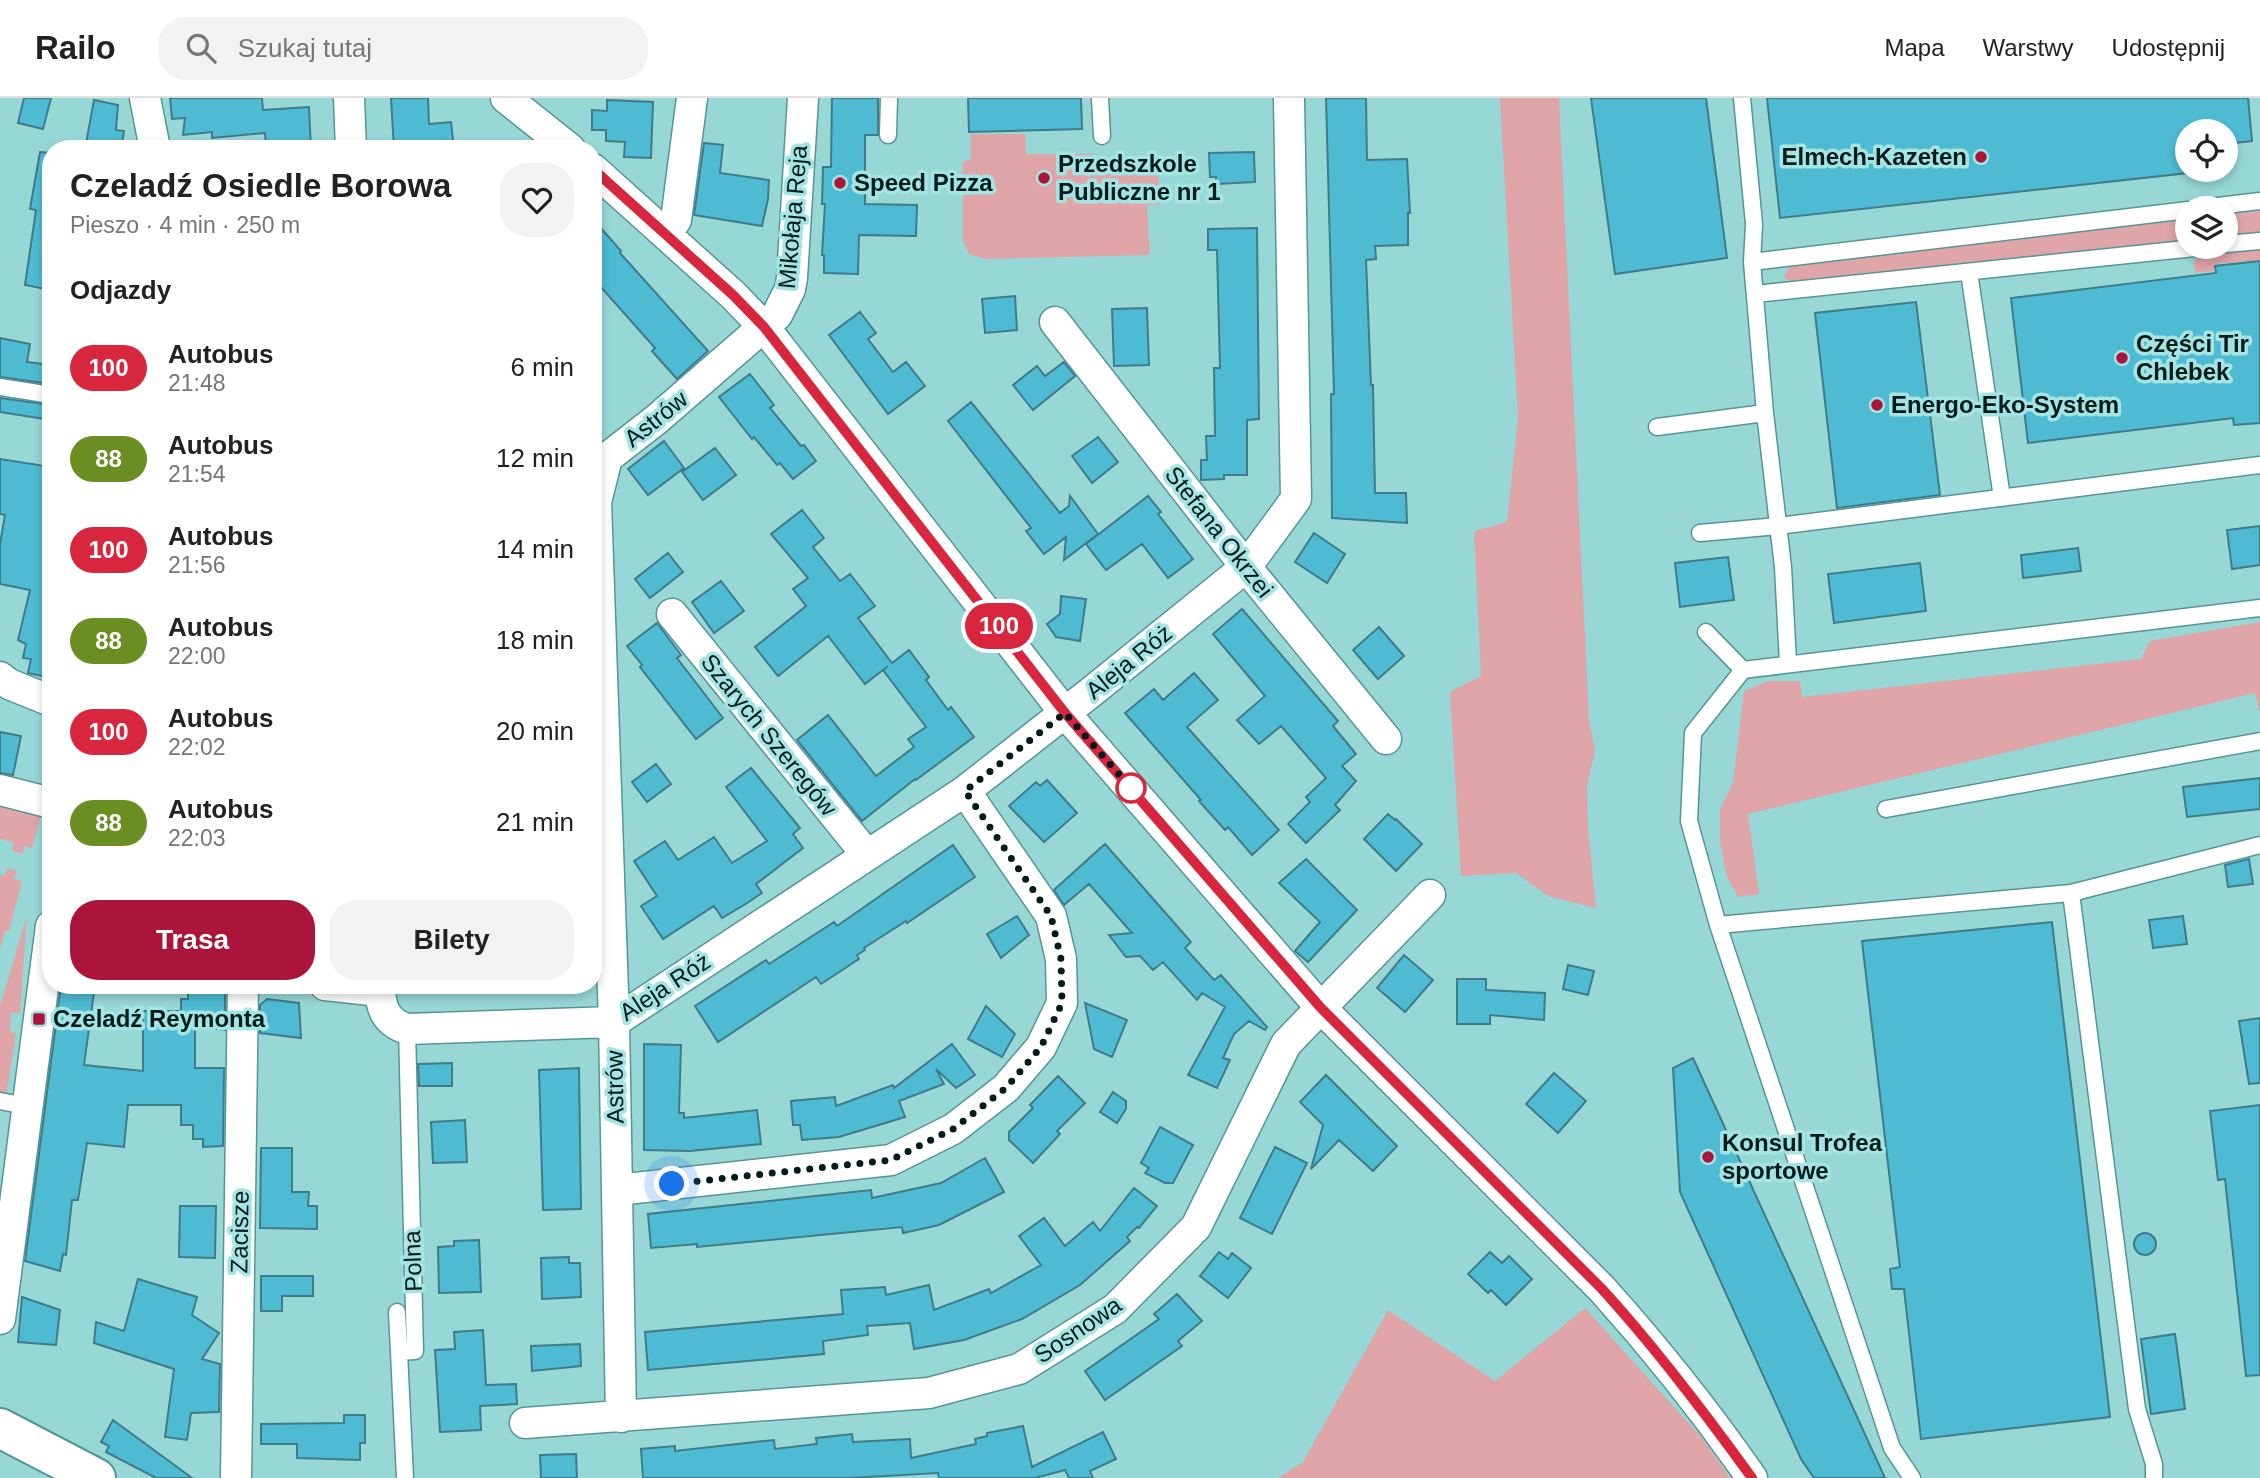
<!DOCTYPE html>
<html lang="pl">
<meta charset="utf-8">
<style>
:root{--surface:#fff;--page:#f2f2f2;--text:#222;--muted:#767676;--line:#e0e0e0;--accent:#ab153c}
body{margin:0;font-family:Helvetica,sans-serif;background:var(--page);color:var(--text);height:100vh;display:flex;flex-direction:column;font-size:26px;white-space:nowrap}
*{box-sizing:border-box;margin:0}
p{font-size:23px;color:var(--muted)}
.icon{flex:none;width:38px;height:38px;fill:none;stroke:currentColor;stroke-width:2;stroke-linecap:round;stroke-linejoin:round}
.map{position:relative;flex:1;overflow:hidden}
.sheet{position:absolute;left:42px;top:42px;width:560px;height:854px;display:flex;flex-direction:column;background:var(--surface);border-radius:28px;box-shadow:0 4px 10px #0003}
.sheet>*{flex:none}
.badge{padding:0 14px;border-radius:23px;font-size:24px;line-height:46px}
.fabs{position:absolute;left:2175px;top:21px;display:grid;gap:14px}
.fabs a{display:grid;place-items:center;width:63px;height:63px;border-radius:50%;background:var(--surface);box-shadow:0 4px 10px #0003;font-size:35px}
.you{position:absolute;width:35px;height:35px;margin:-18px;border:5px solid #fff;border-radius:50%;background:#1a73e8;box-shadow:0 0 0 10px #1a73e833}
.map>.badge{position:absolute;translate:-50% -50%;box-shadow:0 0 0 4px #fff}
h2{padding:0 28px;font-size:26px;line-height:63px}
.round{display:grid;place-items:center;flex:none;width:74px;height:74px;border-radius:28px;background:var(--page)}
.head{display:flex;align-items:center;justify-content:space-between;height:119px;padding:0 28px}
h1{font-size:33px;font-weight:700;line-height:52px}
.cta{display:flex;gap:14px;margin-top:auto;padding:14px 28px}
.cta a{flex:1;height:80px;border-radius:28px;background:var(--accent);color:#fff;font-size:28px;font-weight:700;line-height:80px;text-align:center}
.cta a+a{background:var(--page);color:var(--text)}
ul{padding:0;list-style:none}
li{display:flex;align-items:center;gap:21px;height:91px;padding:0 28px}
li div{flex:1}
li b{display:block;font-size:26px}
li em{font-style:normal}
li .badge{min-width:77px;font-weight:700;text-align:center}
header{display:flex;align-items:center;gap:42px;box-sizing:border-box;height:98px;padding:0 35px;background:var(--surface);border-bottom:2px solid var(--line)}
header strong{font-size:33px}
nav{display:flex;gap:38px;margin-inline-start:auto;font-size:24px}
.search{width:490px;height:63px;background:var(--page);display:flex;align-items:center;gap:18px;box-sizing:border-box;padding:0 24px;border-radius:28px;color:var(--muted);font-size:26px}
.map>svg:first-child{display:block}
.green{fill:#dfa5a8}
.building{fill:#4ebbd3;stroke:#3f7b89;stroke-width:2}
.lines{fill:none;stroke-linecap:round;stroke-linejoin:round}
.lane-casing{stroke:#569595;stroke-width:19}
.street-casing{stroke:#569595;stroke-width:33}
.secondary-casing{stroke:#569595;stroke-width:42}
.lane{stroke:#fff;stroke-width:16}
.street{stroke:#fff;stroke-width:30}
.secondary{stroke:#fff;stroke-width:38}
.line-casing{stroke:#fff;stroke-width:16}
.line{stroke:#d7263d;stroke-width:10}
.walk{stroke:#021c1c;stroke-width:7;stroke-dasharray:0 12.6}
.poi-dot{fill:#ab153c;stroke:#a4e5e4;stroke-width:2.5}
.stop-dot{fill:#fff;stroke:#d7263d;stroke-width:3.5}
.labels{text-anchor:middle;stroke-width:7;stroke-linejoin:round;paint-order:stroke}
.poi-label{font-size:24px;font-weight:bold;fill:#021c1c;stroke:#a4e5e4;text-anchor:start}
.street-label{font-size:24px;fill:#021c1c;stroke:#a4e5e4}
</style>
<header>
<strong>Railo</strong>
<div class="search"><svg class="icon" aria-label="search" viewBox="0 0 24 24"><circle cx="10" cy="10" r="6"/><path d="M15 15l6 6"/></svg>Szukaj tutaj</div>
<nav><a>Mapa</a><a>Warstwy</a><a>Udostępnij</a></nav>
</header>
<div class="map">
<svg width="2260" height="1380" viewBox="0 0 2260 1380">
<rect width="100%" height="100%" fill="#97d8d7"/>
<path class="green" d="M1500 0H1559L1589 622 1595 653 1587 688 1588 730 1596 810 1548 798 1516 775 1461 778 1450 594 1481 578 1474 433 1507 424 1518 320Z
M971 36H1025L1026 56H1093L1094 61 1157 60 1160 107H1147L1150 157 985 161 969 156 963 143V63L971 62Z
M2260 113V134L2226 138V116Z
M2187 120V142L1798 184 1787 182 1784 178 1790 168 2025 136Z
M2260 146V162L2214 166V173L2195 175 2194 164 2199 157Z
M2260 524V616L2255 595 1748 716 1759 796 1738 799 1727 779 1720 744V712L1733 684 1744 593 1768 583H1800L1802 599 2141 561 2150 543Z
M0 705 41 717 32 750 24 748 23 756 12 753 13 744 0 741Z
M7 770 17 773 14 781 22 783 9 833H5L0 851V777L5 778Z
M27 817 20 915H11L10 934 16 935 7 992 9 996 0 994V908Z
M1585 1210 1702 1340 1730 1380H1278L1303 1364 1388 1212 1495 1283Z"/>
<path class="building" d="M24 0H51L43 31 18 25Z
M170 0H262L263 12 309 9 311 51H266L265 35 212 40V34L183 37 185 20 172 21Z
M391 0H428L429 26 451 24 454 51H394Z
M832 0H878V37H865V106L917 107 916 138 859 137 858 176 824 175V157H822L825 106H822L823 69H831Z
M968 0H1081L1082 31 969 34Z
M1326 0H1366L1367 62 1407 61 1410 115H1408V147L1375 148 1376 161 1366 162 1371 287H1373L1375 395H1406L1407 425 1332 420 1331 296H1334Z
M1591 0H1706L1727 160 1615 176Z
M1767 0H2248L2252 43 2226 46V33H2188V75L1780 120Z
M94 2 118 7 116 32 124 33 121 51H85Z
M607 2 653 4 651 60 624 59 625 44 606 43V32H592V12L607 13Z
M704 45 723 47 720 75 769 82 768 101 762 128 694 117Z
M40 54 51 55V192L25 187 36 112 30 111Z
M1254 54 1255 84 1216 86V79H1210L1209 55Z
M593 121 621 153 620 155 708 253 677 281 652 253 655 250 593 180Z
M1257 130 1259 321 1247 322V377H1224V381L1201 382V362H1207L1206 338H1215L1214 270H1220L1217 152H1208V131Z
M2260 163V325L2234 327 2233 320 2028 345 2011 200 2216 175 2215 168Z
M1015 198 1017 232 985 235 982 201Z
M1916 204 1940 397 1837 410 1815 215Z
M1147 210 1149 267 1114 268 1112 211Z
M860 214 876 235 868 241 893 274 906 264 925 288 888 316 829 237Z
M0 240 30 246 27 264 51 267V286L0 279Z
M1064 264 1075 278 1033 312 1013 287 1037 268 1045 278Z
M750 276 774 307 770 310 801 348 804 347 816 363 793 381 780 365 777 367 754 339 752 341 719 299Z
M0 300 51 307V322L0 314Z
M971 304 1060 415 1069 408 1070 398 1098 436 1064 462 1066 439 1044 456 1026 433 1031 430 948 323Z
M1098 339 1118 364 1092 385 1072 358Z
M664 343 684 370 648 397 628 371Z
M715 350 736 377 703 402 682 374Z
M0 361 51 369V580L28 575 31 561 23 560 26 546 18 542 30 492 0 486V446L5 417 0 416Z
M1148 398 1161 414 1158 416 1193 461 1168 480 1142 446 1106 472 1086 446Z
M802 412 824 440 813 449 840 483 850 476 875 508 858 520 892 565 909 552 929 579 926 582 948 612 951 609 974 639 916 682 915 681 862 723 797 642 828 617 876 678 914 649 908 641 926 629 883 572 888 568 865 586 828 538 778 578 755 549 806 508 793 491 808 480 771 436Z
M2260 428V467L2232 471 2227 432Z
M1314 435 1345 456 1327 485 1295 464Z
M2078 450 2081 473 2023 480 2021 457Z
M668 455 683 474 650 500 635 481Z
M1728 459 1734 502 1680 509 1675 465Z
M1920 465 1926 513 1834 525 1828 476Z
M721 483 744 513 714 535 692 504Z
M1061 498 1086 501 1080 543 1056 539 1047 526 1060 516Z
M1242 511 1338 623 1333 628 1356 656 1342 668 1356 683 1335 707 1340 712 1306 745 1288 726 1310 704 1306 699 1326 680 1281 628 1259 646 1237 622 1265 598 1213 536Z
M657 525 681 557 677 560 723 620 696 641 640 569 642 567 627 548Z
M1379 529 1404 558 1378 581 1353 552Z
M1194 575 1218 602 1187 629 1279 732 1252 757 1228 729 1225 732 1199 703 1201 702 1125 615 1154 591 1163 602Z
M0 634 21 638 13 677 0 675Z
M656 666 671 686 647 704 632 684Z
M751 670 800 730 793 736 803 750 756 786 762 795 744 807 722 820 714 808 663 841 641 808 657 798 634 763 665 743 678 762 714 739 732 765 767 743 726 689Z
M2260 680V711L2187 719 2183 689Z
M1047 682 1077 715 1044 744 1009 708 1036 684 1040 688Z
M1388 716 1395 722 1396 721 1422 746 1396 773 1364 741Z
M1105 746 1191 844 1185 850 1214 882 1221 877 1267 929 1265 932 1249 923 1234 936 1223 960 1230 962 1217 990 1188 977 1225 909 1202 895 1197 902 1163 864 1153 872 1140 858 1126 859 1109 837 1132 835 1089 786 1064 807 1054 792Z
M953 747 975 779 907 825 906 823 864 850 865 852 857 857 859 861 821 886 816 879 718 944 695 908 766 862 769 866 834 824 837 828Z
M1306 761 1357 812 1308 864 1295 853 1320 824 1279 785Z
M2249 761 2253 786 2228 789 2225 767Z
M1017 818 1029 837 1001 860 987 836Z
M2183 818 2187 846 2153 850 2149 822Z
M2052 824 2110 1319 1921 1341 1904 1191H1892L1890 1171 1900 1169 1862 843Z
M1404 857 1433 882 1405 914 1377 890Z
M1568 867 1594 873 1588 897 1563 891Z
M1457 881H1486V892L1545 895 1544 922 1490 917V926H1457Z
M61 887H95L84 967 143 973V913H181V901H188V887L225 890V932L195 928V970H224L223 1048 203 1049V1041H193V1027H181V1007H128L124 1049 87 1045 78 1102H72L66 1157 63 1156 60 1173 25 1163Z
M267 901 299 905 301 940 260 935V907Z
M1085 905 1127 922 1112 959 1094 951Z
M986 908 1015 936 1002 959 968 941Z
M2260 920V985L2249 986 2239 923Z
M644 946 681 947 679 1015H684V1020L757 1012 761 1046 690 1053 644 1052Z
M952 946 975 977 956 990 936 971 944 986 899 1003 905 1019 839 1039 802 1042 800 1027H793L791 1003 835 999 836 1008 893 987 894 990Z
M1693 960 1885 1380H1814L1801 1361 1680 1094 1673 970Z
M452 965V988H419L418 966Z
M579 970 581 1111 543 1112 539 972Z
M1554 975 1586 1003 1558 1035 1526 1006Z
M1326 977 1397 1048 1373 1073 1339 1042 1311 1071 1323 1027 1300 1004Z
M1058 978 1085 1005 1057 1033 1060 1036 1033 1065 1009 1042V1034L1033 1010 1030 1007Z
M1113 994 1126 1003V1011L1117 1025 1100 1014Z
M2260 1007V1277L2246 1278 2225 1081 2218 1082 2210 1013Z
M465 1022 467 1064 433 1065 431 1024Z
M1160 1029 1193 1047 1173 1085H1165L1145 1075 1149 1070 1141 1065Z
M1275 1049 1307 1065 1272 1136 1240 1120Z
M261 1050H292V1094H309L308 1108H317V1131L260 1130Z
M985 1060 1004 1094 939 1127 903 1135 902 1129 697 1149V1146L651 1150 648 1116 871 1092 872 1100 941 1085Z
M1134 1090 1157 1108 1139 1130 1137 1129 1127 1139 1130 1143 1080 1187 1022 1221 964 1242 914 1251 910 1225 867 1228 868 1237 823 1243 824 1256 648 1272 645 1234 843 1216 841 1192 885 1189 886 1197 929 1187 934 1212 989 1191 991 1195 1041 1167 1019 1138 1044 1120 1065 1148 1093 1124 1100 1133Z
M180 1108H216L215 1160 179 1159Z
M2134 1146a11 11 0 1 1 22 0a11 11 0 1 1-22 0Z
M479 1142 481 1194 439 1195 438 1149 454 1148V1143Z
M1219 1154 1228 1161 1232 1155 1251 1170 1228 1200 1200 1178Z
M1490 1154 1502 1165 1509 1158 1532 1181 1506 1207 1491 1192 1488 1195 1468 1176Z
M569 1159V1165H580L581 1199 542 1201 541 1160Z
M261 1178H313V1198H282V1213H261Z
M138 1181 197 1199 192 1217 219 1235 202 1261 220 1266 219 1314 191 1315 187 1342 165 1339 174 1271 94 1245 96 1224 124 1233Z
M1177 1196 1202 1223 1178 1243 1182 1248 1105 1302 1085 1273 1159 1221 1154 1216Z
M22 1199 60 1212 56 1247 18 1244Z
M483 1232 486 1287 516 1286 517 1306 480 1308 481 1332 440 1334 435 1252 455 1251 454 1234Z
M2175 1236 2185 1311 2151 1316 2141 1241Z
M580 1246 581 1268 532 1273 531 1248Z
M344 1317H365V1345H360V1362L297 1360V1346H261V1326L344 1325Z
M113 1322 192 1380H156L106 1354 109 1348 101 1344Z
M1023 1328 1032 1369 1103 1334 1116 1361 1090 1373 1093 1380H1069L1065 1372 1035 1380H939L938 1375 850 1380H643L641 1351 675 1348V1353L774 1342 775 1351 817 1346 816 1340 852 1336 853 1344 910 1341 911 1360 976 1346 975 1341 987 1338V1335Z
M576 1356 577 1380H541L540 1357Z"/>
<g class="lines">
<defs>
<path id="lane" d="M1100 0 1102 38
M1742 0 1754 126 1752 164 1765 315 1783 469 1788 565
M888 37 889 0
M2201 110 2260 103
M2226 146 2260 143
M1752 164 2188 112
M1969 174 2002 400
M1755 196 2204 149
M0 289 51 297
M1657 329 1765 315
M1700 435 1778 428 2260 367
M1706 534 1743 572
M1886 711 2260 643
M2071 795 2137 1311 2154 1366V1380
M1718 827 2071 795 2260 747
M0 1003 27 1008
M397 1214 399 1254
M405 1380 399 1254 415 1253 407 931
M1912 1380 1892 1350 1718 827 1689 723 1693 635 1743 572 2260 510"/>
<path id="street" d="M145 0 155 51
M349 0 351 51
M506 0 570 51
M593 71 733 197 764 229 1065 615 1321 910 1602 1191C1656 1251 1706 1314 1752 1380
M666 136 676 122 692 0
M1055 224 1246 469 1386 641
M672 516 867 757
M0 579 9 586 51 603
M0 692 51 705
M325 887 380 893
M380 887C380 909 385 924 407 931L614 924 965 693 1090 595 1246 469 1296 401 1289 0
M617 1092 891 1062 953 1031 1006 990 1041 949 1062 905 1061 861 1051 818 965 693
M0 1221 51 828
M621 1319 614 924 596 404 607 360 657 321 777 217 790 191 792 180 803 0
M525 1325 929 1295 1019 1271 1115 1211 1196 1129 1286 946 1430 797
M236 1380 243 887"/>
<path id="secondary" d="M0 1330 96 1380"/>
</defs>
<use href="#lane" class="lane-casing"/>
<use href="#street" class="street-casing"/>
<use href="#secondary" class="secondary-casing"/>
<use href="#lane" class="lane"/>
<use href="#street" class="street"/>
<use href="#secondary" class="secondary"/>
</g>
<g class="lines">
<defs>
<path id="line" d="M593 71 733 197 764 229 1065 615 1321 910 1602 1191C1656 1250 1705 1315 1752 1380"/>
</defs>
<use href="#line" class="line-casing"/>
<use href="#line" class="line"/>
<path class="walk" d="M672 1086 891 1062 953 1031 1006 990 1041 949 1062 905 1061 861 1051 818 965 693 1065 615 1131 690"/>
</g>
<g class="poi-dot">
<circle cx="1981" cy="59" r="7"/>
<circle cx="1044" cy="80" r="7"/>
<circle cx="840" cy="85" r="7"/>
<circle cx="2122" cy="260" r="7"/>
<circle cx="1877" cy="307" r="7"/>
<rect x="32" y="914" width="14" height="14" rx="3.5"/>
<circle cx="1708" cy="1059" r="7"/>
</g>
<circle class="stop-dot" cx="1131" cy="690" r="14"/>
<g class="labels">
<g class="poi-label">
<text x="1967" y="67" text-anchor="end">Elmech-Kazeten</text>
<text x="1058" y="74">Przedszkole<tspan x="1058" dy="28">Publiczne nr 1</tspan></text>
<text x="854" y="93">Speed Pizza</text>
<text x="2136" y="254">Części Tir<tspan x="2136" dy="28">Chlebek</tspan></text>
<text x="1891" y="315">Energo-Eko-System</text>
<text x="53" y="929">Czeladź Reymonta</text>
<text x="1722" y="1053">Konsul Trofea<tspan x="1722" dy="28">sportowe</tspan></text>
</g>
<g class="street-label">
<text transform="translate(793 119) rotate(-85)" y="8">Mikołaja Reja</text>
<text transform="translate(656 321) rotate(-39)" y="8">Astrów</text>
<text transform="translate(1219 434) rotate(52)" y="8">Stefana Okrzei</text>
<text transform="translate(1129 564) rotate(-39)" y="8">Aleja Róż</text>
<text transform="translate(769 637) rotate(51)" y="8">Szarych Szeregów</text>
<text transform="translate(665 889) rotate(-33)" y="8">Aleja Róż</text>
<text transform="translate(615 989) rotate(-91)" y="8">Astrów</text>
<text transform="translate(240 1134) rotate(-89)" y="8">Zacisze</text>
<text transform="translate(413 1163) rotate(-92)" y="8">Polna</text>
<text transform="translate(1078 1232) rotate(-34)" y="8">Sosnowa</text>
</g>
</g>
</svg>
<div class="fabs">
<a><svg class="icon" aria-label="locate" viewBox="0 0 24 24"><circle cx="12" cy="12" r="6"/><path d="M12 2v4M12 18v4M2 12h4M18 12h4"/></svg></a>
<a><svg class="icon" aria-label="layers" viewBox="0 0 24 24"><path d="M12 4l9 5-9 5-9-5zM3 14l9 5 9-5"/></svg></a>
</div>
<div class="you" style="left:672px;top:1086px"></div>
<b class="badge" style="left:999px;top:528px;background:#d7263d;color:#fff">100</b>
<section class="sheet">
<div class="head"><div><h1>Czeladź Osiedle Borowa</h1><p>Pieszo · 4 min · 250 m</p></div><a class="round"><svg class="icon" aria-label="heart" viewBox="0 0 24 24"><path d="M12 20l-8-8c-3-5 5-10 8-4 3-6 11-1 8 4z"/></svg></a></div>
<h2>Odjazdy</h2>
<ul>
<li><span class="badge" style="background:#d7263d;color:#fff">100</span><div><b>Autobus</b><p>21:48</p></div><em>6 min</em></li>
<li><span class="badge" style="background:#6b8e23;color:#fff">88</span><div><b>Autobus</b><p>21:54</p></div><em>12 min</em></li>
<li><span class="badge" style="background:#d7263d;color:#fff">100</span><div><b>Autobus</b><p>21:56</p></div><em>14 min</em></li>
<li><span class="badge" style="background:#6b8e23;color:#fff">88</span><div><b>Autobus</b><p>22:00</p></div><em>18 min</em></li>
<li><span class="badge" style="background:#d7263d;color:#fff">100</span><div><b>Autobus</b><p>22:02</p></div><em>20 min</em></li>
<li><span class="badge" style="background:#6b8e23;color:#fff">88</span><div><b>Autobus</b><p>22:03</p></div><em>21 min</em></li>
</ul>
<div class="cta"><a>Trasa</a><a>Bilety</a></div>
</section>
</div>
